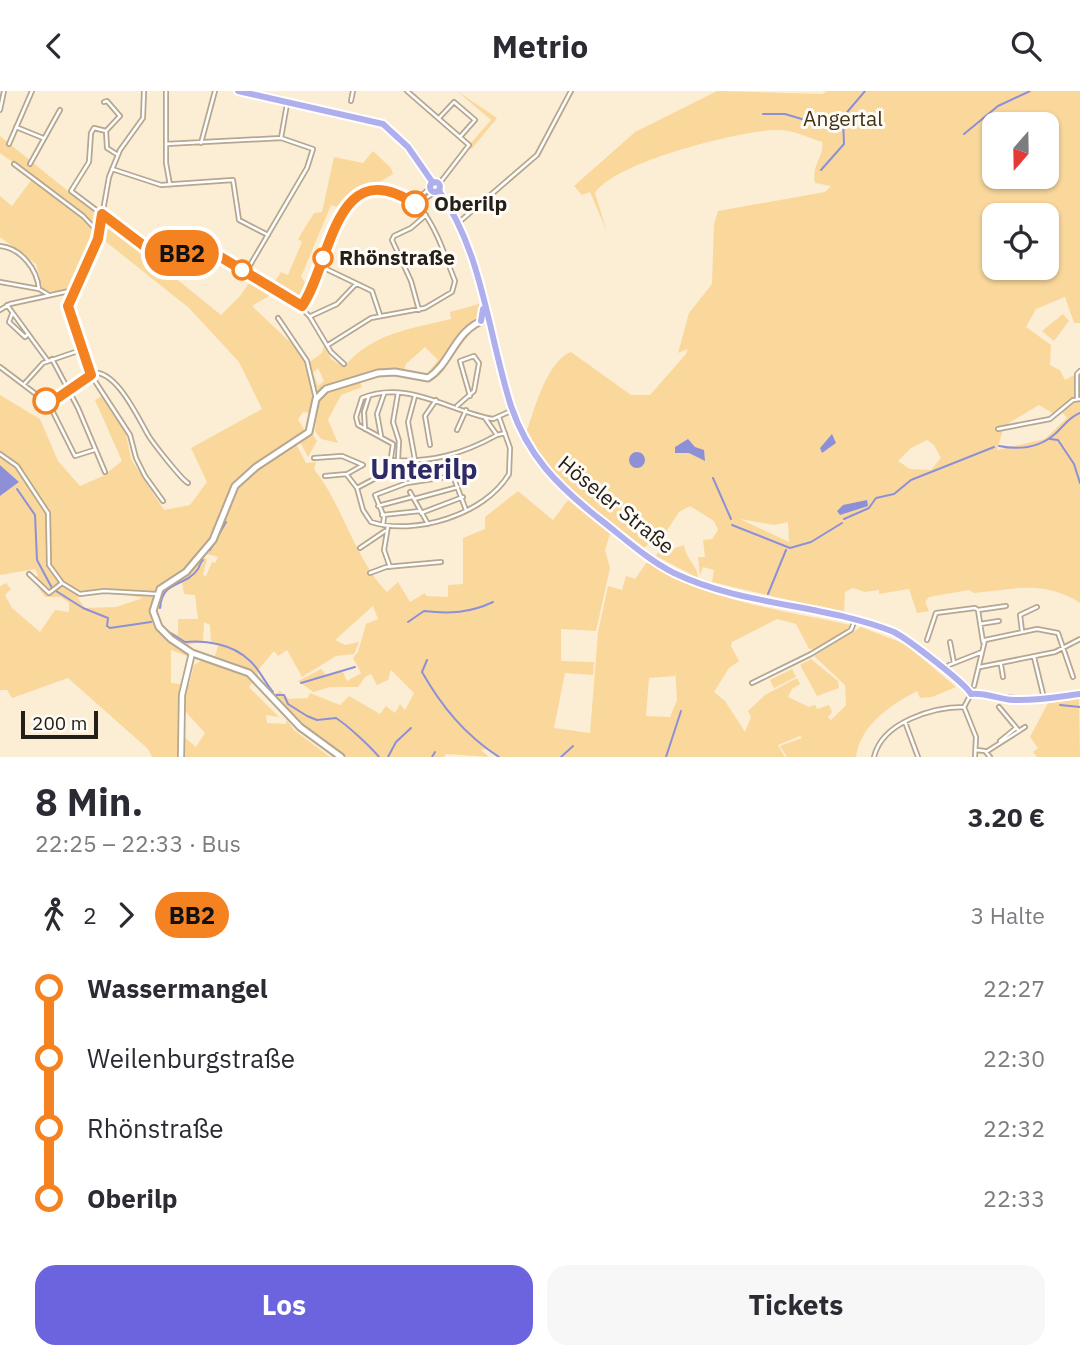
<!DOCTYPE html>
<html lang="de">
<meta charset="utf-8">
<style>
:root{--surface:#fff;--page:#f7f7f7;--text:#2b2b33;--muted:#7c7c81;--accent:#6b64de}
body{margin:0;font-family:"IBM Plex Sans",sans-serif;background:var(--page);color:var(--text);height:100vh;display:flex;flex-direction:column;font-size:26px;white-space:nowrap}
*{box-sizing:border-box;margin:0}
p{font-size:23px;color:var(--muted)}
.icon{flex:none;width:38px;height:38px;fill:none;stroke:currentColor;stroke-width:2;stroke-linecap:round;stroke-linejoin:round}
.map{position:relative;height:666px;overflow:hidden}
.side{display:flex;flex-direction:column;background:var(--surface);flex:1}
.side>*{flex:none}
.badge{padding:0 14px;border-radius:23px;font-size:24px;line-height:46px}
.needle{width:46px;rotate:200deg}
.fabs{position:absolute;left:982px;top:21px;display:grid;gap:14px}
.fabs a{display:grid;place-items:center;width:77px;height:77px;border-radius:14px;background:var(--surface);box-shadow:0 2px 5px #0004;font-size:35px}
.scale{position:absolute;left:21px;bottom:18px;width:77px;box-sizing:border-box;padding-left:7px;border:4px solid #252017;border-top:0;font-size:19px;line-height:24px;white-space:nowrap;color:#252017;-webkit-text-stroke:5px #fffcf7;paint-order:stroke}
.map>.badge{position:absolute;translate:-50% -50%;box-shadow:0 0 0 4px #fff}
.legs{display:flex;align-items:center;gap:10px;height:77px;padding:0 35px;font-size:23px}
.legs p{margin-inline-start:auto}
.head{display:flex;align-items:center;justify-content:space-between;height:119px;padding:0 35px}
h1{font-size:38px;font-weight:700;line-height:52px}
.button{display:flex;gap:14px;margin-top:auto;padding:14px 35px}
.button a{flex:1;height:80px;border-radius:21px;background:var(--accent);color:#fff;font-size:28px;font-weight:700;line-height:80px;text-align:center}
.button a+a{background:var(--page);color:var(--text)}
ul{padding:0 35px;list-style:none}
li{display:flex;align-items:center;gap:24px;height:70px;font-size:26px}
li i{display:grid;place-items:center;width:10px;height:100%;margin:0 9px;background:currentColor}
li i::after{content:'';width:18px;height:18px;margin:-9px;border:5px solid;border-radius:50%;background:var(--surface)}
li p{margin-inline-start:auto}
li:first-child i{background:linear-gradient(#0000 50%,currentColor 0)}
li:last-child i{background:linear-gradient(currentColor 50%,#0000 0)}
header{display:flex;justify-content:space-between;align-items:center;height:91px;padding:0 35px;background:var(--surface);font-size:32px;font-weight:700}
.map>svg:first-child{display:block}
.green{fill:#fad89c;fill-rule:evenodd}
.water{fill:#8d90d7}
.lines{fill:none;stroke-linecap:round;stroke-linejoin:round}
.stream{stroke:#8d90d7;stroke-width:2}
.minor-casing{stroke:#b5a790;stroke-width:6}
.tertiary-casing{stroke:#b5a790;stroke-width:8}
.secondary-casing{stroke:#b5a790;stroke-width:9}
.primary-casing{stroke:#fff;stroke-width:10}
.minor{stroke:#fff;stroke-width:2.5}
.tertiary{stroke:#fff;stroke-width:4.5}
.secondary{stroke:#fff;stroke-width:5}
.primary{stroke:#b0afee;stroke-width:6}
.line-1-casing{stroke:#fff;stroke-width:16}
.line-1{stroke:#f58220;stroke-width:10}
.stop-1-dot{fill:#fff;stroke:#f58220;stroke-width:3.5}
.labels{text-anchor:middle;stroke-width:6;stroke-linejoin:round;paint-order:stroke}
.park-label{font-size:21px;fill:#443312;stroke:#fffcf7}
.stop-label{font-size:21px;font-weight:bold;fill:#252017;stroke:#fffcf7;text-anchor:start}
.street-label{font-size:21px;fill:#252017;stroke:#fffcf7}
.district-label{font-size:28px;font-weight:bold;fill:#2d2a65;stroke:#fffcf7}
</style>
<header><svg class="icon" aria-label="back" viewBox="0 0 24 24"><path d="M15 5l-7 7 7 7"/></svg>Metrio<svg class="icon" aria-label="search" viewBox="0 0 24 24"><circle cx="10" cy="10" r="6"/><path d="M15 15l6 6"/></svg></header>
<div class="map">
<svg width="1080" height="666" viewBox="0 0 1080 666">
<rect width="100%" height="100%" fill="#fcedd5"/>
<path class="green" d="M457 0 497 27 461 71 471 59 470 53 491 29Z
M717 0 822 3 827 0H1080V232H1074L1065 206 1036 218 1026 236 1051 254 1050 274 1060 279 1065 289 1076 283 1079 300 1077 309H1080V512C1044 489 1015 498 974 502L969 499 929 506 925 511 929 520 917 522 909 498 879 503V499L865 501 853 497 845 501 844 522 712 491 714 479 703 476 700 484 698 466H705L703 449 712 448 718 439 714 430 690 415 679 421 662 447 656 445 644 457C598 420 553 393 527 339 535 317 547 270 571 261L631 304H650L686 263 688 258 678 262 689 222 712 193 714 133 718 120 825 101 831 95 815 92C811 73 825 65 822 51 807 46 791 38 775 39 739 40 614 71 595 102L607 141 590 101 582 104 574 95 635 41ZM994 33H1046V86H994ZM994 124H1046V177H994ZM1039 314 1052 322 1062 321 1067 327 1045 348 997 359 1004 335ZM927 349 934 354 941 367 931 379 910 378 898 370 911 357ZM740 428 774 434 788 431 789 451Z
M0 45 221 224 240 205 252 188 274 202 252 215 306 266 309 285 314 284 318 295 324 290 318 277 311 283 308 272 322 262 324 255 331 268 344 276C372 242 410 238 451 228L450 221 479 213V225L452 251 432 283 429 280 438 269 425 256 406 273 403 282 357 285 362 296 341 304 328 329 338 352 321 348 315 340 318 308H313L311 322 303 321 298 328 306 342 233 396 208 453 185 479 158 497 153 510 154 532 186 560 187 565 171 559V592L189 594 194 574 202 569 221 573 254 589 249 596 279 626 266 624 267 632 286 633 287 629 294 639 330 666H152L148 658 68 587 12 607 7 599H0V495L6 492 11 498 5 504 12 517 40 541 55 519 69 521V512L61 506H45L31 486 38 485 35 478 0 484V405L19 391 0 374V304L40 328 58 370 80 395 103 385 122 370 95 309 102 305 125 339 131 368 164 419 190 414 207 391 191 357 262 318 239 271 189 217 100 146V139L63 107 0 62ZM109 501 143 507 116 516 85 517 77 506ZM185 620 205 642 196 656 182 644Z
M373 60 391 77 393 83 378 92 377 97 350 103 340 117 331 114 301 186 309 196 302 210 273 194 281 181 288 184 302 151 298 148 314 122 322 121 334 66 363 72Z
M32 88 74 119 95 141C96 150 79 194 70 198 62 202 51 202 43 198L36 173 0 146V105L12 115Z
M1063 223 1069 230 1054 250 1042 240Z
M311 341 317 350 308 366 300 351Z
M296 353 306 372 316 371 314 378C344 416 354 467 387 501L398 491 410 511 425 502 426 505 448 506V494L463 493V447L485 438V426L518 400 553 429 568 409 610 443 605 459 610 477 596 540 561 538V570L594 571 593 584 565 582 554 637 590 642 598 541 608 495 622 499 626 485 635 488 647 471C705 510 783 519 850 534V538L817 558H809L796 533 777 528 732 551 731 555 739 570 729 577 714 601 725 610 745 641 751 626 748 620 765 604 797 587 800 593 792 598 788 606 809 616 815 614 817 618 829 614 832 621 828 626 831 629 846 614 845 594 814 565 861 536 905 553 956 596 932 606 920 607 917 600C891 614 860 634 856 666H787L780 655 802 647 800 645 778 654 785 666H499L488 657 481 659 489 666 446 663 444 666H343L306 638 274 604 280 600 289 608 308 607 310 602 340 614 349 605 380 623 386 615 395 622 400 613 405 619 414 602 391 579 388 589 377 594 371 583 365 586 358 596H330L313 601 298 590 321 578 326 584 342 579 347 590 361 582 353 567 358 561 366 533 378 528 373 515 335 549 345 554 359 551 354 563 336 565 302 586 287 559 278 565 274 560 258 579V585L246 577 215 565 218 555 211 551 210 534 204 531 203 551 190 553 187 557 160 536 178 544V528H198L195 504 184 503 182 491C169 498 161 501 162 517L154 519 162 500 200 465 207 468 203 484 206 485 212 471 215 472 218 466 203 462C225 437 222 416 238 394 251 376 277 365 296 353ZM675 576 677 609 670 626 646 625 649 587 675 585Z
M662 454 673 458 684 454C686 469 697 473 698 487L656 465Z
M811 568 838 590 839 597 817 605 800 574Z
M792 578 796 586 774 597 770 589Z
M1079 608 1080 666H1037L1033 661 1038 657 1030 646 1048 612Z"/>
<path class="water" d="M832 343 836 352 822 362 820 357Z
M688 348 695 356 704 359 705 370 689 362H675V356Z
M629 369a8 8 0 1 1 16 0a8 8 0 1 1-16 0Z
M0 374 19 391 0 405Z
M867 409 868 415 840 424 837 420 843 414Z"/>
<g class="lines">
<path class="stream" d="M763 23H785L805 29 818 24 829 28 843 26 865 0
M964 43 998 15 1030 0
M821 79 844 53 843 27
M1050 348 1058 349 1074 373 1080 392
M999 355C1019 359 1039 357 1055 343 1064 335 1069 326 1080 322
M713 387 731 428
M17 398 35 424 37 469 52 497
M844 428 869 417 876 407 894 403 911 389 994 356
M732 434 790 457 811 451 842 432
M210 459 226 431
M56 500 83 517 108 527 107 535 110 537 151 531
M768 503 786 459
M160 517C162 488 185 497 198 478 200 475 200 471 203 469
M408 531 424 520C449 523 470 522 493 511
M164 538 185 551C206 549 232 553 249 569 259 577 265 592 273 601
M427 569 422 581C442 616 465 644 499 666
M301 592 355 576
M984 600 994 602
M276 604H284L288 613 307 625 317 629 336 627C347 634 370 655 379 666
M1005 604 1015 605
M1018 605H1041
M1060 614 1080 616
M179 658 180 611
M330 662 335 666
M388 666 396 651 411 637
M432 666 435 661
M561 666 573 655
M666 666 681 620"/>
<defs>
<path id="minor" d="M144 0 143 27 120 59 109 86 98 148 69 210 68 219 91 284 130 344 136 367 145 385 163 410
M166 0V72L170 94
M407 0 469 54 439 93
M351 10 353 0
M104 11 107 10 120 25 106 40
M0 19 4 0
M439 27 454 11 475 29 460 46
M16 36 43 47
M281 47 287 13
M201 52 215 0
M9 53 32 0
M166 53 281 47 313 58 307 77 246 181
M118 64 107 57 106 40 94 37 91 42 89 71 71 100 152 161 214 162 293 208 310 226 331 261 344 273
M14 73 83 125 99 142
M30 73 60 19
M112 78 161 94 233 89 239 129 268 144
M414 111 430 97
M416 114 435 101
M458 132 537 64 571 0
M0 155C21 157 37 178 39 198
M320 175 372 200 380 224
M0 191 39 198 49 204
M7 214 48 270
M302 215C320 190 323 158 336 131 354 95 399 89 424 122 438 141 446 168 455 190L452 201 425 217 371 227 328 254
M0 219 10 213 74 199
M419 219 411 190 392 149 394 145 411 137 426 124
M12 223 9 231 25 246 28 243
M311 225 337 213 356 193
M278 227 307 270 316 308
M52 268 78 317 105 381
M0 276 49 313 75 365 94 359
M90 282C115 276 137 325 147 342 151 350 182 389 188 392
M25 292 43 272 81 259
M398 302 393 331 399 350 398 369
M415 305 408 331 415 369
M1077 307V283L1080 280
M49 313 90 285
M457 315 474 300 479 272 474 265 460 270 470 305
M499 326 510 357 509 383C485 424 414 445 371 431L363 419 357 397 389 380 393 353 358 334 356 326 362 307C407 288 451 321 493 328L511 320
M485 327 497 344 505 342
M365 338 364 321 369 305
M998 338 1050 328 1073 309 1080 308
M457 339 466 319
M381 345 377 323 384 303
M430 354 425 325 436 309
M0 363 17 375 48 422 49 474 62 492 80 503 104 500 157 503
M449 366 453 385 466 419
M314 367 342 365 363 374 347 383 325 385
M391 369C431 372 463 363 497 344
M347 384 357 397
M410 401 428 433
M414 408 458 396
M378 415 412 406
M421 422 463 406
M382 424 420 420
M383 434 384 426 375 404 407 392 453 385
M388 435 384 459 390 476
M360 457 385 440
M370 482 386 476 441 471
M29 483 49 502 62 492
M978 519 1006 515
M980 533 999 530
M1022 540 1020 524 1037 516
M927 549 936 522 975 517 978 519 983 551
M950 551 954 572
M1034 566 1043 603
M949 574 982 561
M1001 574 1003 586
M980 576 1055 561 1080 548
M752 592 811 563 851 539 855 529
M974 595 985 549 1037 538 1058 542 1073 586
M971 603 964 616 976 646 975 666
M905 631 918 666
M1019 640 1025 636
M1000 650 1016 637
M976 659 985 660 990 666
M986 661 1019 640 999 616
M874 666C882 631 933 616 964 616"/>
<path id="tertiary" d="M181 666 182 604 192 562"/>
<path id="secondary" d="M341 666 300 636 249 582 192 562 171 548 159 536 153 520 160 498 186 481 213 449 235 395 256 376 309 341 316 308 326 298 378 282 395 281 428 287C452 272 454 238 487 228"/>
<path id="primary" d="M238 0 383 33 408 56 433 92
M430 96a5 5 0 1 1 10 0a5 5 0 1 1-10 0Z
M439 100C483 162 488 243 511 315 528 365 557 394 597 426 622 445 646 468 674 482 743 515 824 513 894 541 909 549 965 592 971 603 983 601 999 608 1013 609 1036 610 1058 606 1080 603
M481 230 483 218"/>
</defs>
<use href="#minor" class="minor-casing"/>
<use href="#tertiary" class="tertiary-casing"/>
<use href="#secondary" class="secondary-casing"/>
<use href="#primary" class="primary-casing"/>
<use href="#minor" class="minor"/>
<use href="#tertiary" class="tertiary"/>
<use href="#secondary" class="secondary"/>
<use href="#primary" class="primary"/>
</g>
<g class="lines">
<defs>
<path id="line-1" d="M46 310 49 313 91 284 68 215 98 148 102 123 152 161 214 162 302 215C331 174 334 59 415 113"/>
</defs>
<use href="#line-1" class="line-1-casing"/>
<use href="#line-1" class="line-1"/>
</g>
<g class="stop-1-dot">
<circle cx="415" cy="113" r="12"/>
<circle cx="323" cy="167" r="9"/>
<circle cx="242" cy="179" r="9"/>
<circle cx="46" cy="310" r="12"/>
</g>
<g class="labels">
<g class="park-label">
<text x="843" y="35">Angertal</text>
</g>
<g class="stop-label">
<text x="434" y="120">Oberilp</text>
<text x="339" y="174">Rhönstraße</text>
</g>
<g class="street-label">
<text transform="translate(616 414) rotate(39)" y="7">Höseler Straße</text>
</g>
<g class="district-label">
<text x="424" y="388">Unterilp</text>
</g>
</g>
</svg>
<div class="fabs">
<a><svg class="needle" viewBox="-14 -14 28 28"><path d="M0-13l5 13h-10z" fill="#e53935"/><path d="M0 13l5-13h-10z" fill="#7c7c81"/></svg></a>
<a><svg class="icon" aria-label="locate" viewBox="0 0 24 24"><circle cx="12" cy="12" r="6"/><path d="M12 2v4M12 18v4M2 12h4M18 12h4"/></svg></a>
</div>
<div class="scale">200 m</div>
<b class="badge" style="left:182px;top:162px;background:#f58220;color:#111">BB2</b>
</div>
<section class="side">
<div class="head"><div><h1>8 Min.</h1><p>22:25 – 22:33 · Bus</p></div><b>3.20 €</b></div>
<div class="legs"><svg class="icon" aria-label="walk" viewBox="0 0 24 24"><circle cx="13" cy="4" r="2"/><path d="M13 8l-2 6 4 7M11 14l-3 7M7 12l3-4h3l4 4"/></svg>2<svg class="icon" aria-label="forward" viewBox="0 0 24 24"><path d="M9 5l7 7-7 7"/></svg><b class="badge" style="background:#f58220;color:#111">BB2</b><p>3 Halte</p></div>
<ul>
<li><i style="color:#f58220"></i><b>Wassermangel</b><p>22:27</p></li>
<li><i style="color:#f58220"></i><span>Weilenburgstraße</span><p>22:30</p></li>
<li><i style="color:#f58220"></i><span>Rhönstraße</span><p>22:32</p></li>
<li><i style="color:#f58220"></i><b>Oberilp</b><p>22:33</p></li>
</ul>
<div class="button"><a>Los</a><a>Tickets</a></div>
</section>
